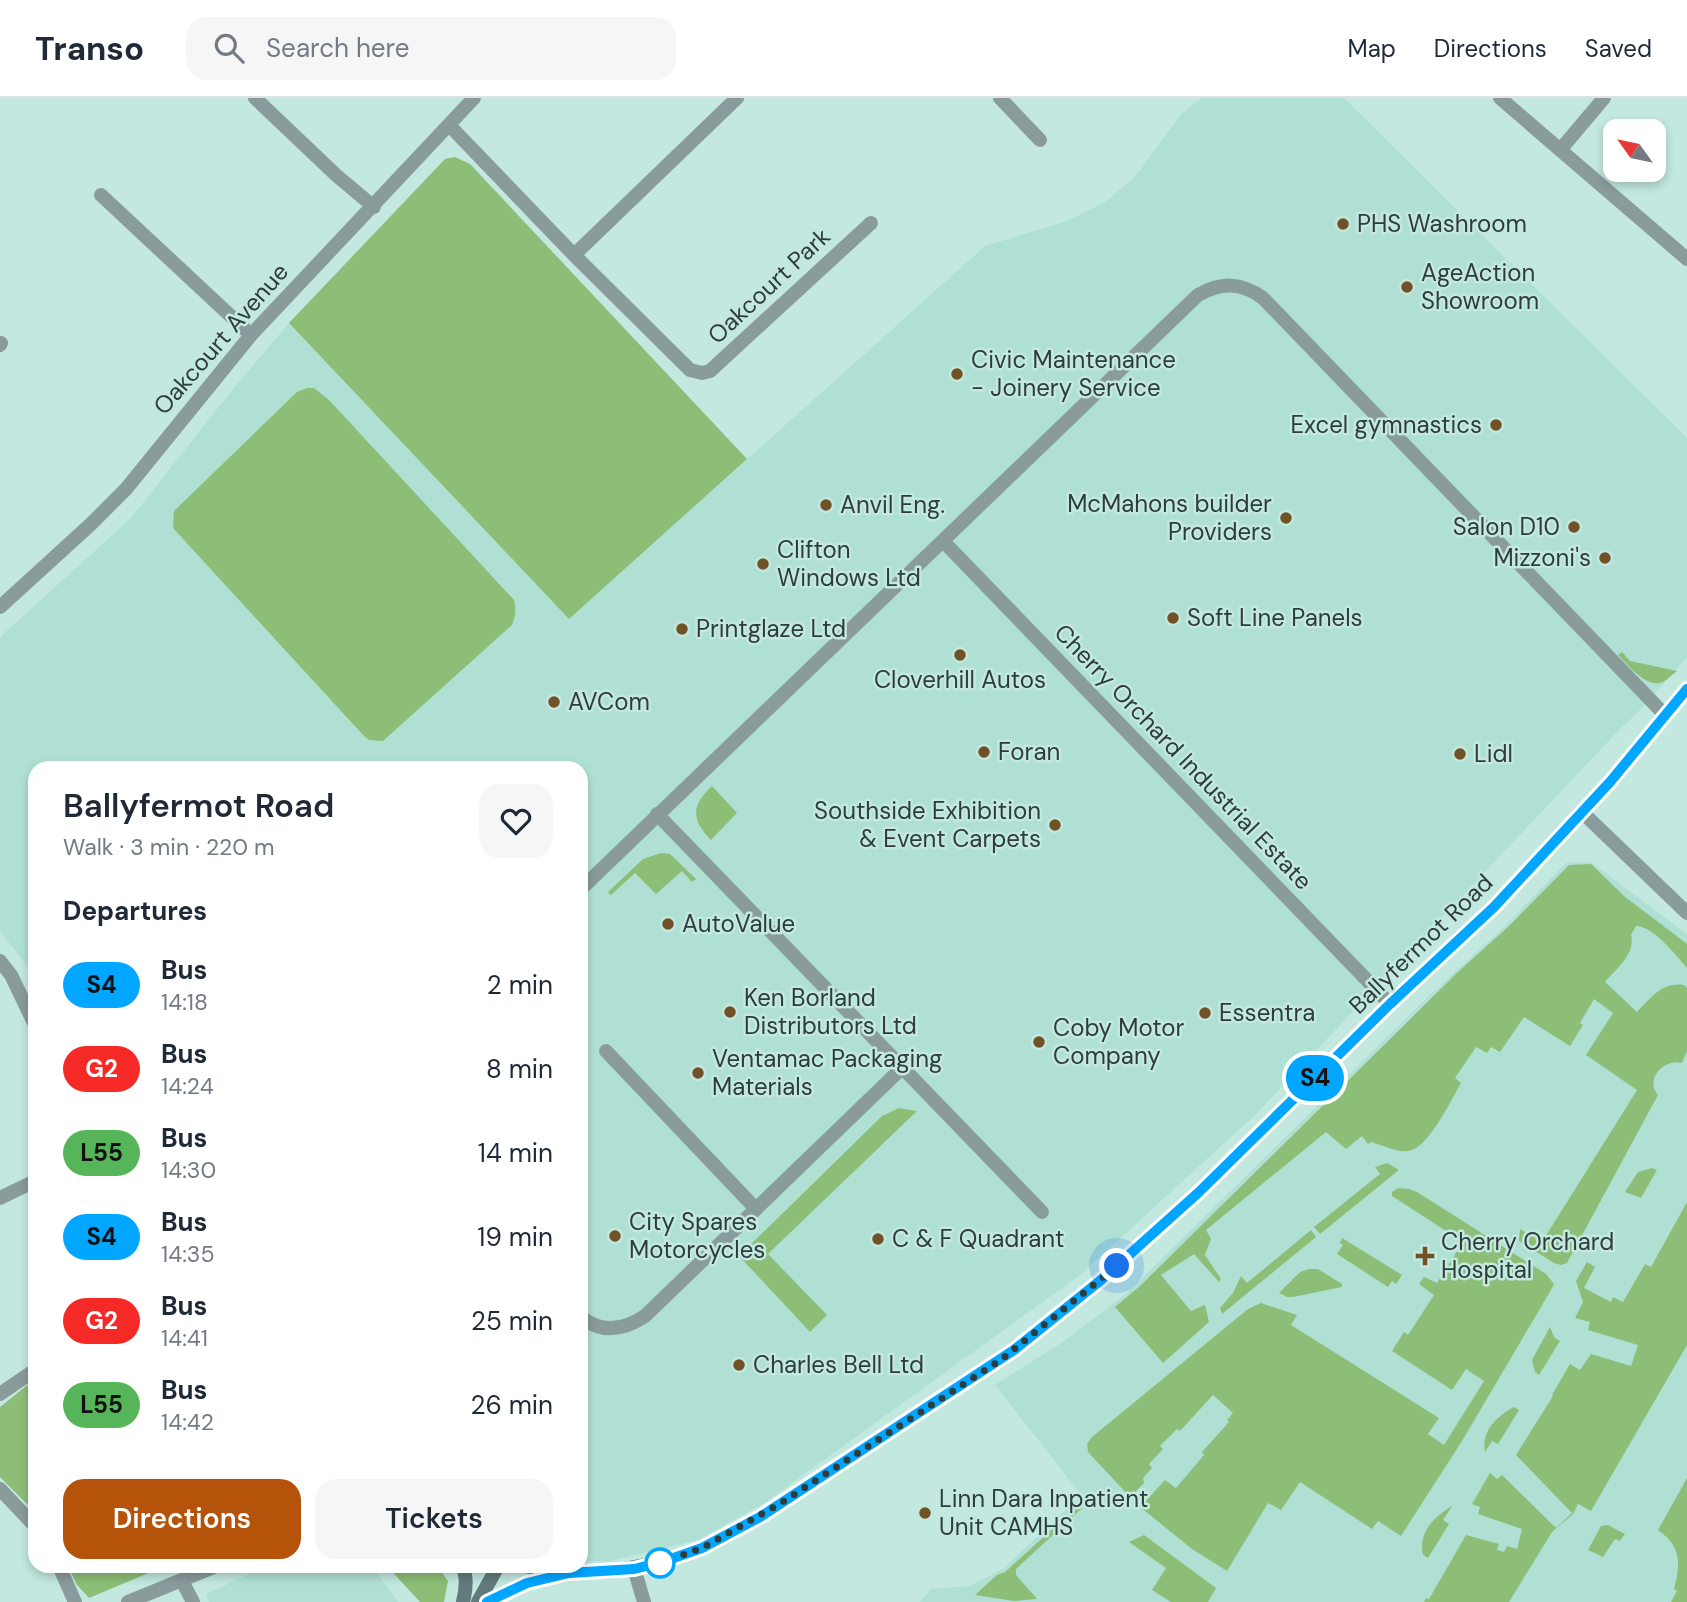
<!DOCTYPE html>
<meta charset="utf-8">
<style>
:root{--surface:#fff;--page:#f6f6f7;--text:#1f2937;--muted:#747a83;--line:#e0e1e3;--accent:#b45309}
body{margin:0;font-family:"DM Sans",sans-serif;background:var(--page);color:var(--text);height:100vh;display:flex;flex-direction:column;font-size:26px;white-space:nowrap}
*{box-sizing:border-box;margin:0}
p{font-size:23px;color:var(--muted)}
.icon{flex:none;width:38px;height:38px;fill:none;stroke:currentColor;stroke-width:2;stroke-linecap:round;stroke-linejoin:round}
.map{position:relative;flex:1;overflow:hidden}
.sheet{position:absolute;left:28px;top:663px;width:560px;height:812px;display:flex;flex-direction:column;background:var(--surface);border-radius:21px;box-shadow:0 4px 10px #0003}
.sheet>*{flex:none}
.badge{padding:0 14px;border-radius:23px;font-size:24px;line-height:46px}
.needle{width:46px;rotate:303deg}
.controls{position:absolute;left:1603px;top:21px;display:grid;gap:14px}
.controls a{display:grid;place-items:center;width:63px;height:63px;border-radius:14px;background:var(--surface);box-shadow:0 4px 10px #0003;font-size:35px}
.you{position:absolute;width:35px;height:35px;margin:-18px;border:5px solid #fff;border-radius:50%;background:#1a73e8;box-shadow:0 0 0 10px #1a73e833}
.map>.badge{position:absolute;translate:-50% -50%;box-shadow:0 0 0 4px #fff}
h2{padding:0 35px;font-size:26px;line-height:63px}
.round{display:grid;place-items:center;flex:none;width:74px;height:74px;border-radius:21px;background:var(--page)}
.head{display:flex;align-items:center;justify-content:space-between;height:119px;padding:0 35px}
h1{font-size:33px;font-weight:600;line-height:52px}
.cta{display:flex;gap:14px;margin-top:auto;padding:14px 35px}
.cta a{flex:1;height:80px;border-radius:21px;background:var(--accent);color:#fff;font-size:28px;font-weight:600;line-height:80px;text-align:center}
.cta a+a{background:var(--page);color:var(--text)}
ul{padding:0;list-style:none}
li{display:flex;align-items:center;gap:21px;height:84px;padding:0 35px}
li div{flex:1}
li b{display:block;font-size:26px}
li em{font-style:normal}
li .badge{min-width:77px;font-weight:700;text-align:center}
header{display:flex;align-items:center;gap:42px;box-sizing:border-box;height:98px;padding:0 35px;background:var(--surface);border-bottom:2px solid var(--line)}
header strong{font-size:33px}
nav{display:flex;gap:38px;margin-inline-start:auto;font-size:24px}
.search{width:490px;height:63px;background:var(--page);display:flex;align-items:center;gap:18px;box-sizing:border-box;padding:0 24px;border-radius:21px;color:var(--muted);font-size:26px}
.map>svg:first-child{display:block}
.built{fill:#b0e0d4}
.green{fill:#8cbe77}
.lines{fill:none;stroke-linecap:round;stroke-linejoin:round}
.minor{stroke:#8a9b9c;stroke-width:14}
.tertiary{stroke:#8a9b9c;stroke-width:14}
.secondary{stroke:#627a7b;stroke-width:14}
.line-casing{stroke:#fff;stroke-width:16}
.line{stroke:#00a6ff;stroke-width:10}
.walk{stroke:#2e3d3a;stroke-width:7;stroke-dasharray:0 12.6}
.poi-dot{fill:#715227;stroke:#c2e8df;stroke-width:2.5}
.stop-dot{fill:#fff;stroke:#00a6ff;stroke-width:3.5}
.labels{text-anchor:middle;stroke-width:5;stroke-linejoin:round;paint-order:stroke}
.poi-label{font-size:24px;fill:#2e3d3a;stroke:#c2e8df;text-anchor:start}
.street-label{font-size:24px;fill:#2e3d3a;stroke:#c2e8df}
</style>
<header>
<strong>Transo</strong>
<div class="search"><svg class="icon" aria-label="search" viewBox="0 0 24 24"><circle cx="10" cy="10" r="6"/><path d="M15 15l6 6"/></svg>Search here</div>
<nav><a>Map</a><a>Directions</a><a>Saved</a></nav>
</header>
<div class="map">
<svg width="1687" height="1504" viewBox="0 0 1687 1504">
<rect width="100%" height="100%" fill="#c2e8df"/>
<path class="built" d="M1202 0H1344L1687 340V559L1637 615 1620 631 1255 1017 1080 1177 763 1406 698 1442 610 1463H581V670H35V878L0 833V539L131 420 233 291 289 225 569 521 985 148 1067 123 1105 104 1135 79 1181 16Z
M1591 764 1687 836V1504H920L931 1491 969 1488 1003 1471 1075 1403 1083 1399 995 1287 1061 1245 1126 1196 1431 896 1501 832 1566 765Z
M266 1468H372L398 1504H209L206 1496Z"/>
<path class="green" d="M455 59 470 66 747 361 569 521 289 225 445 61Z
M307 290H314L330 303 514 502C516 512 516 518 512 527L383 643 369 642 364 638 173 430 174 413 297 294Z
M1622 554 1630 563 1677 573C1673 576 1668 581 1663 584 1647 591 1628 567 1618 557Z
M712 688 737 715 711 742C691 721 691 708 712 688Z
M661 755 670 756 696 781 692 784 682 773 656 796 635 775 611 797 608 794 643 761Z
M1591 766 1624 798 1687 846V870C1676 857 1653 828 1636 828L1631 837C1636 856 1616 871 1605 884L1637 914C1652 899 1662 884 1684 887L1687 890V953L1682 965C1665 960 1644 981 1658 997L1567 1165 1561 1167 1554 1165 1519 1143 1520 1131 1542 1144 1637 992 1586 957 1613 915 1594 901 1580 925 1583 927 1570 948 1524 919 1500 954 1491 949 1487 955 1476 949 1455 980 1461 985C1451 1002 1428 1051 1408 1053 1398 1055 1382 1047 1371 1044L1368 1046 1362 1038 1346 1051 1326 1034 1206 1132 1211 1141 1205 1157 1221 1181 1219 1184 1194 1156 1161 1177 1191 1213 1205 1207 1209 1224 1163 1265 1115 1209 1140 1188 1460 872 1509 828 1569 767Z
M899 1010 917 1013 768 1156 827 1217 810 1234 739 1158 882 1018Z
M1387 1065 1399 1072 1320 1136 1314 1129 1380 1076 1375 1069Z
M1652 1070 1657 1072 1641 1100 1625 1094 1638 1074Z
M1398 1090 1409 1091 1417 1094 1546 1176 1554 1186 1551 1192 1462 1343 1401 1438 1378 1423 1372 1431 1300 1384 1281 1412 1268 1405 1227 1473 1192 1451 1140 1409 1165 1382 1176 1390 1204 1357 1202 1354 1229 1324 1227 1322 1233 1315 1213 1297 1180 1333 1177 1331 1160 1348 1163 1351 1149 1366 1152 1370 1143 1380 1144 1385 1130 1399 1088 1354 1087 1346 1092 1339 1248 1211 1261 1205 1297 1217 1291 1227 1439 1320 1428 1336 1444 1347 1484 1283 1466 1271 1452 1292 1392 1253 1404 1234 1408 1237 1434 1197 1419 1186 1424 1179 1437 1185 1463 1144 1392 1098V1094Z
M1687 1104V1247L1591 1413 1578 1406 1573 1416 1552 1434 1509 1504H1424L1426 1500 1429 1501 1466 1437 1499 1446 1497 1452 1504 1454 1507 1448 1517 1451 1522 1431 1478 1416 1480 1409 1472 1406 1490 1375 1497 1381 1502 1377 1556 1430 1572 1415 1516 1357 1553 1298 1552 1297 1570 1266 1580 1272 1591 1256 1631 1268 1638 1247 1588 1232 1590 1224 1575 1220 1583 1204 1576 1183 1587 1164 1595 1169 1584 1190 1611 1204 1613 1199 1623 1204 1645 1166 1651 1169Z
M1311 1132 1316 1139 1222 1216 1220 1210 1233 1195 1241 1178 1247 1185Z
M1342 1140 1402 1177 1396 1186 1392 1183 1388 1189 1337 1156 1343 1147 1340 1145Z
M1309 1171H1318L1342 1186V1189L1293 1199H1287L1279 1195 1300 1174Z
M1550 1229 1554 1239 1560 1243 1539 1277 1535 1274 1532 1262Z
M35 1281V1414L0 1379V1309Z
M1514 1309 1519 1312 1498 1346 1492 1343 1485 1354C1481 1333 1497 1318 1514 1309Z
M1687 1380V1504H1671L1677 1493 1674 1491C1681 1465 1681 1448 1658 1432Z
M1079 1407 1082 1410 1016 1471V1477L1037 1501 1014 1503 975 1497 997 1477 1005 1474Z
M1452 1408 1443 1422 1449 1426 1428 1460 1423 1457C1418 1434 1434 1419 1452 1408Z
M1608 1427 1625 1436 1620 1443 1615 1441 1603 1459 1588 1452 1601 1428Z
M1144 1437 1216 1490 1208 1504H1171L1152 1492 1166 1470 1129 1444Z
M68 1468H165L89 1500 77 1487Z
M387 1468 438 1469 448 1483 444 1504H420Z"/>
<g class="lines">
<path class="minor" d="M255 0 336 77 374 109
M1000 0 1040 42
M1500 0 1687 161
M449 27 574 157 690 272 702 275 710 273 871 125
M1561 51 1604 0
M101 97 251 237
M574 157 737 0
M0 247 1 245
M943 443 1390 906
M0 509 91 426 126 391 251 237 474 0
M1582 714 1687 815
M657 716 1042 1114
M581 791 1198 197C1221 184 1241 184 1263 200L1665 617
M606 953 756 1111
M0 1100 35 1083
M581 1219C602 1236 624 1232 645 1218L903 969
M0 1296 35 1272
M0 1391 35 1428
M59 1468 75 1504
M634 1470 644 1504
M182 1483 193 1504
M128 1504 216 1468"/>
<path class="tertiary" d="M0 863 11 877 35 927"/>
<path class="secondary" d="M462 1468C468 1479 466 1492 463 1504
M525 1468 569 1475 614 1473 662 1464 702 1450 760 1419 1026 1243 1117 1168 1198 1095 1390 906 1494 809 1610 684 1687 591
M478 1504 498 1468
M487 1504 527 1485 561 1477"/>
</g>
<g class="lines">
<defs>
<path id="line" d="M487 1504 527 1485 569 1475 634 1471 662 1464 702 1450 760 1419 1014 1252 1101 1182 1198 1095 1390 906 1494 809 1610 684 1687 591"/>
</defs>
<use href="#line" class="line-casing"/>
<use href="#line" class="line"/>
<path class="walk" d="M660 1465 702 1450 781 1405 1002 1261 1117 1168"/>
</g>
<g class="poi-dot">
<circle cx="1343" cy="126" r="7"/>
<circle cx="1407" cy="189" r="7"/>
<circle cx="957" cy="276" r="7"/>
<circle cx="1496" cy="327" r="7"/>
<circle cx="826" cy="407" r="7"/>
<circle cx="1286" cy="420" r="7"/>
<circle cx="1574" cy="429" r="7"/>
<circle cx="1605" cy="460" r="7"/>
<circle cx="763" cy="466" r="7"/>
<circle cx="1173" cy="520" r="7"/>
<circle cx="682" cy="531" r="7"/>
<circle cx="960" cy="557" r="7"/>
<circle cx="554" cy="604" r="7"/>
<circle cx="984" cy="654" r="7"/>
<circle cx="1460" cy="656" r="7"/>
<circle cx="1055" cy="727" r="7"/>
<circle cx="668" cy="826" r="7"/>
<circle cx="730" cy="914" r="7"/>
<circle cx="1205" cy="915" r="7"/>
<circle cx="1039" cy="944" r="7"/>
<circle cx="698" cy="975" r="7"/>
<circle cx="615" cy="1138" r="7"/>
<circle cx="878" cy="1141" r="7"/>
<path d="M1421.5 1147.5h7v7h7v7h-7v7h-7v-7h-7v-7h7z"/>
<circle cx="739" cy="1267" r="7"/>
<circle cx="925" cy="1415" r="7"/>
</g>
<circle class="stop-dot" cx="660" cy="1465" r="14"/>
<g class="labels">
<g class="poi-label">
<text x="1357" y="134">PHS Washroom</text>
<text x="1421" y="183">AgeAction<tspan x="1421" dy="28">Showroom</tspan></text>
<text x="971" y="270">Civic Maintenance<tspan x="971" dy="28">- Joinery Service</tspan></text>
<text x="1482" y="335" text-anchor="end">Excel gymnastics</text>
<text x="1272" y="414" text-anchor="end">McMahons builder<tspan x="1272" dy="28">Providers</tspan></text>
<text x="840" y="415">Anvil Eng.</text>
<text x="1560" y="437" text-anchor="end">Salon D10</text>
<text x="777" y="460">Clifton<tspan x="777" dy="28">Windows Ltd</tspan></text>
<text x="1591" y="468" text-anchor="end">Mizzoni's</text>
<text x="1187" y="528">Soft Line Panels</text>
<text x="696" y="539">Printglaze Ltd</text>
<text x="960" y="590" text-anchor="middle">Cloverhill Autos</text>
<text x="568" y="612">AVCom</text>
<text x="998" y="662">Foran</text>
<text x="1474" y="664">Lidl</text>
<text x="1041" y="721" text-anchor="end">Southside Exhibition<tspan x="1041" dy="28">&amp; Event Carpets</tspan></text>
<text x="682" y="834">AutoValue</text>
<text x="744" y="908">Ken Borland<tspan x="744" dy="28">Distributors Ltd</tspan></text>
<text x="1219" y="923">Essentra</text>
<text x="1053" y="938">Coby Motor<tspan x="1053" dy="28">Company</tspan></text>
<text x="712" y="969">Ventamac Packaging<tspan x="712" dy="28">Materials</tspan></text>
<text x="629" y="1132">City Spares<tspan x="629" dy="28">Motorcycles</tspan></text>
<text x="892" y="1149">C &amp; F Quadrant</text>
<text x="1441" y="1152">Cherry Orchard<tspan x="1441" dy="28">Hospital</tspan></text>
<text x="753" y="1275">Charles Bell Ltd</text>
<text x="939" y="1409">Linn Dara Inpatient<tspan x="939" dy="28">Unit CAMHS</tspan></text>
</g>
<g class="street-label">
<text transform="translate(769 188) rotate(-43)" y="8">Oakcourt Park</text>
<text transform="translate(221 241) rotate(-49)" y="8">Oakcourt Avenue</text>
<text transform="translate(1183 659) rotate(46)" y="8">Cherry Orchard Industrial Estate</text>
<text transform="translate(1421 846) rotate(-44)" y="8">Ballyfermot Road</text>
</g>
</g>
</svg>
<div class="controls">
<a><svg class="needle" viewBox="-14 -14 28 28"><path d="M0-13l5 13h-10z" fill="#e53935"/><path d="M0 13l5-13h-10z" fill="#747a83"/></svg></a>
</div>
<div class="you" style="left:1117px;top:1168px"></div>
<b class="badge" style="left:1315px;top:980px;background:#00a6ff;color:#111">S4</b>
<section class="sheet">
<div class="head"><div><h1>Ballyfermot Road</h1><p>Walk · 3 min · 220 m</p></div><a class="round"><svg class="icon" aria-label="heart" viewBox="0 0 24 24"><path d="M12 20l-8-8c-3-5 5-10 8-4 3-6 11-1 8 4z"/></svg></a></div>
<h2>Departures</h2>
<ul>
<li><span class="badge" style="background:#00a6ff;color:#111">S4</span><div><b>Bus</b><p>14:18</p></div><em>2 min</em></li>
<li><span class="badge" style="background:#f52a26;color:#fff">G2</span><div><b>Bus</b><p>14:24</p></div><em>8 min</em></li>
<li><span class="badge" style="background:#56b559;color:#111">L55</span><div><b>Bus</b><p>14:30</p></div><em>14 min</em></li>
<li><span class="badge" style="background:#00a6ff;color:#111">S4</span><div><b>Bus</b><p>14:35</p></div><em>19 min</em></li>
<li><span class="badge" style="background:#f52a26;color:#fff">G2</span><div><b>Bus</b><p>14:41</p></div><em>25 min</em></li>
<li><span class="badge" style="background:#56b559;color:#111">L55</span><div><b>Bus</b><p>14:42</p></div><em>26 min</em></li>
</ul>
<div class="cta"><a>Directions</a><a>Tickets</a></div>
</section>
</div>
